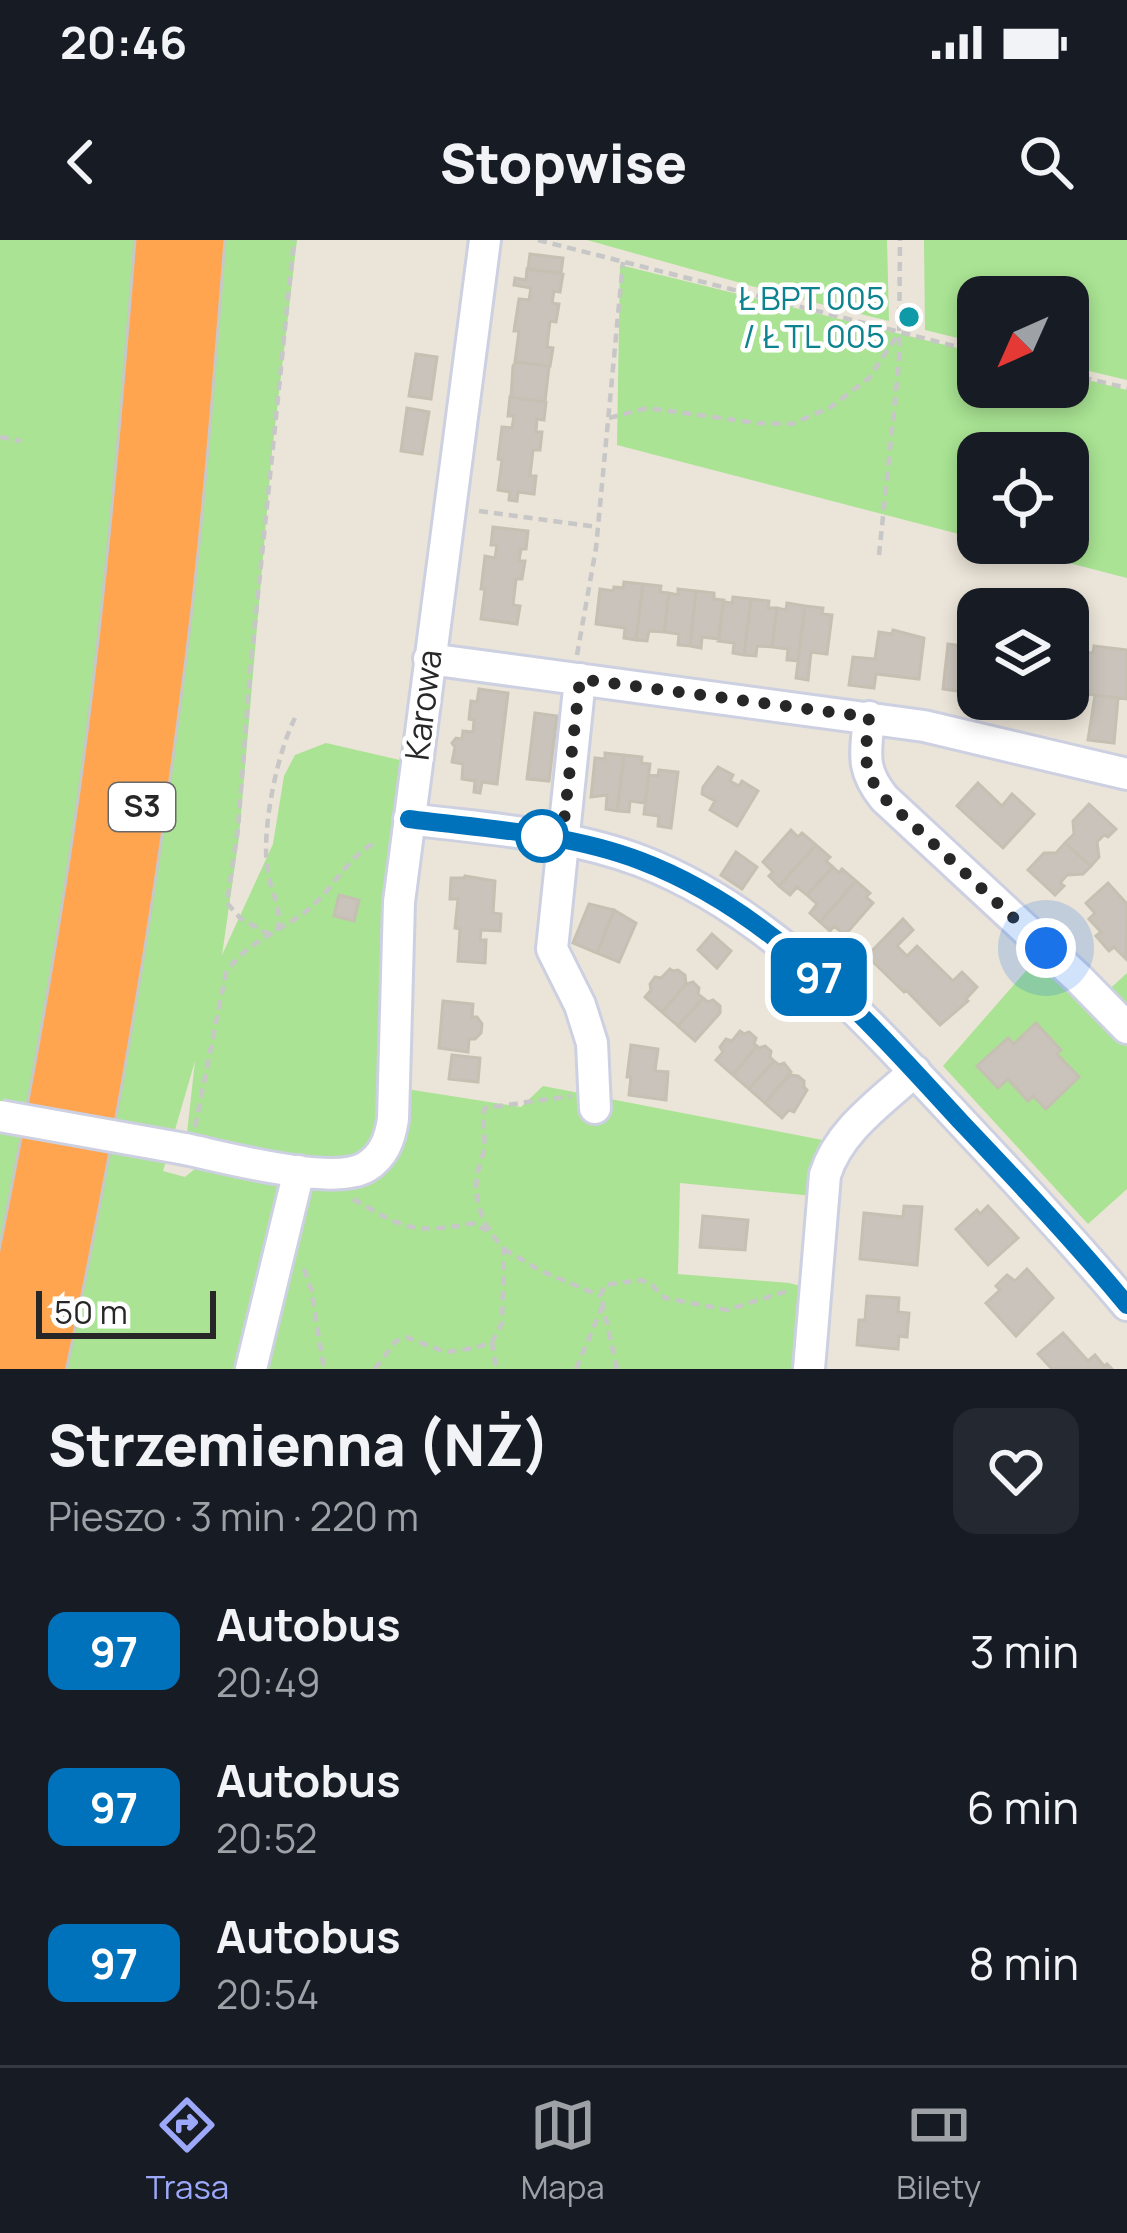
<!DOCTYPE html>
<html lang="pl">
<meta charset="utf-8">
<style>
:root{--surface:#171b24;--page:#242831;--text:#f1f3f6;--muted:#9ea1a6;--line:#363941;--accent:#9ca8f9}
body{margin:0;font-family:Manrope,sans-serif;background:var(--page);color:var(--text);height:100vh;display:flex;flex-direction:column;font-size:45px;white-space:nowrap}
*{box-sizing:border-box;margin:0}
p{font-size:39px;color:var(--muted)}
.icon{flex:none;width:66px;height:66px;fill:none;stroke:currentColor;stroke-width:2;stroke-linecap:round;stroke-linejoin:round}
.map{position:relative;height:1129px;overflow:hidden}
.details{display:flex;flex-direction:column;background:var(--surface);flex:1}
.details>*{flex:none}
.badge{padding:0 24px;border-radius:18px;font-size:42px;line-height:78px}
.needle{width:78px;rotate:225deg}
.fabs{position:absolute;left:957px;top:36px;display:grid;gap:24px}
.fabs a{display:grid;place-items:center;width:132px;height:132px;border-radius:24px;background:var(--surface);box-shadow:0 6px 18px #0003;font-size:60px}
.scale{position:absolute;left:36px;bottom:30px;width:180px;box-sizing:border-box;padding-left:12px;border:6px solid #272727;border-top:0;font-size:33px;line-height:42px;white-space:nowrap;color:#272727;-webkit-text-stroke:9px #fff;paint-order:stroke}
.you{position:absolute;width:60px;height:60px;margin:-30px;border:9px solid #fff;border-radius:50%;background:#1a73e8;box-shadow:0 0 0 18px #1a73e833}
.map>.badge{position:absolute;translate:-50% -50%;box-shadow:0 0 0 6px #fff}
.round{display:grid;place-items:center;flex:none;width:126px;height:126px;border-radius:24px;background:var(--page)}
.head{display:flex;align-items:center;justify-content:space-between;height:204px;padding:0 48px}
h1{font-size:57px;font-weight:800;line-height:90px}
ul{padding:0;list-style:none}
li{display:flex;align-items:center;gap:36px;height:156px;padding:0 48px}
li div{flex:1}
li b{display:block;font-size:45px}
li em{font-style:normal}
li .badge{min-width:132px;font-weight:700;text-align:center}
.status{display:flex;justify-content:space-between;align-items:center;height:84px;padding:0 60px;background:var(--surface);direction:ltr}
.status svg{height:33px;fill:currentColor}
header{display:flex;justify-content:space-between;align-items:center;height:156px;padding:0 48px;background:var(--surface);font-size:54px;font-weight:800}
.menu{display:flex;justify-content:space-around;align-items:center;height:168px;border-top:3px solid var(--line);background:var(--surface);font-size:33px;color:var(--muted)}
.menu a{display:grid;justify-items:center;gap:6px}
.menu .selected{color:var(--accent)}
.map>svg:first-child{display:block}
.green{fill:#a9e393;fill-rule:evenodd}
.building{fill:#c9c3bb;stroke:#c5c0b2;stroke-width:3}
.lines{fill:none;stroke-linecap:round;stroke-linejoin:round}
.minor-casing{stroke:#cdd0e1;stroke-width:36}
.highway-casing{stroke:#c7c7c7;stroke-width:51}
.path{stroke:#c7c7c7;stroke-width:4.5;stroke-dasharray:9 6;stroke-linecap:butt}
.minor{stroke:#fff;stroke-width:30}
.highway{stroke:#ffa54f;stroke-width:45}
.minor-bridge-casing{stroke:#cdd0e1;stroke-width:36;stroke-linecap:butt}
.minor-bridge{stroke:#fff;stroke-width:30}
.line-casing{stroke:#fff;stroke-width:27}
.line{stroke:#0072bc;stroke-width:18}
.walk{stroke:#272727;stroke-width:12;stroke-dasharray:0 21.6}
.culture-dot{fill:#0f9aa8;stroke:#fff;stroke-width:4.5}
.stop-dot{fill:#fff;stroke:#0072bc;stroke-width:6}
.labels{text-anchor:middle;stroke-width:9;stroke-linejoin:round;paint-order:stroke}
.shield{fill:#fff;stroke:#686868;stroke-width:3}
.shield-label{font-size:30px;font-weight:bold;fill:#272727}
.culture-label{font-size:33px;fill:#0d838f;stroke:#fff;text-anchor:end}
.street-label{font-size:33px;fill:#272727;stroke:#fff}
</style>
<div class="status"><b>20:46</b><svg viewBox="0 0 49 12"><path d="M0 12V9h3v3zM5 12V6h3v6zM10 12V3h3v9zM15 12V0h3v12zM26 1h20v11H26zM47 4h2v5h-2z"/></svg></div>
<header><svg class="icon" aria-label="back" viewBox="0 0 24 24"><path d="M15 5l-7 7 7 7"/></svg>Stopwise<svg class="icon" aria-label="search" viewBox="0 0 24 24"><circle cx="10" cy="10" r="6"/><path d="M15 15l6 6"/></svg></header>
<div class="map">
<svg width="1127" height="1129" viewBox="0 0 1127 1129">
<rect width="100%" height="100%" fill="#ebe4d8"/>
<path class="green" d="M0 0H297L272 212 239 597 222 715 273 604 284 536 295 515 326 503 417 524 400 848 521 867 543 846 838 903 824 957 680 943 678 1034 789 1043 820 1051 814 1129H0ZM195 821 185 911 197 927 185 937 163 931Z
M587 0H887L889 81 780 54Z
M924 0H1127V140L1068 126V57H978V103L925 90Z
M620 25 978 113V147H1068V135L1127 150V338L992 303H1068V213H978V299L617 205Z
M1045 709 1100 758 1127 733V949L1088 984 943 826Z"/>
<path class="building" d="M530 14 563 18 561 33 528 29Z
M527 29 563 34 560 52 554 51 552 63 559 64 556 82 550 81 547 107 553 108 550 126 515 122 519 91H514L519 59 529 60 531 48 514 45 515 38 526 40Z
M416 114 437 117 431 159 409 156Z
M516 122 549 126 545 162 511 157 513 126Z
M510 157 546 162 544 180 537 179 536 192H542L540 210H533L530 236H536L534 254 518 252 517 261 509 260 510 252 498 250 502 220 498 219 502 187 512 188 514 176H508Z
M407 168 429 172 422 214 401 211Z
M493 287 528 291 526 309H521L519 321H525L522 339H516L513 365 520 366 517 384 481 379 485 349H481L485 316 495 318 497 305H491Z
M624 342 643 344 636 400 624 398 625 388 596 384 600 349 613 351 614 347 623 348Z
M643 344 661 346 660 352 669 353 664 392 649 391 647 401 636 400Z
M678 349 696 351 690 406 678 405 679 394 664 392 669 353 678 355Z
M696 351 714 353V359L724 360 719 399 702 397 701 408 690 406Z
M733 357 751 359 744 415 733 413 734 403 718 401 723 362 732 363Z
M751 359 769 361 768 368H777L772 407 757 406 756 416 744 415Z
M787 363 805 366 798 421 787 420 788 409 772 407 777 368 786 370Z
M805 366 823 368 822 374 832 375 827 414 811 412 808 440 796 438Z
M893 390 924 398 919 439 876 434 874 448 849 445 853 417 875 419 879 392 892 394Z
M948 404 978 408V454L943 449Z
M1094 406 1127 410V459L1078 453 1083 412 1093 413Z
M479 449 508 453 497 544 482 542 480 553 474 552 475 541 462 539 463 524 452 522 455 507 452 503 456 498 462 499 463 491 473 492 474 480 469 479 471 461 477 462Z
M1095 455 1118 458 1114 503 1088 500Z
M535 473 557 476 549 541 527 539Z
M605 513 624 515 617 571 606 569 607 555 591 557 595 518 605 519Z
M624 515 642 517 641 523 650 524 645 563 630 561 629 572 617 571Z
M718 527 733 535 730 541 739 546 742 541 758 551 737 586 710 570 715 561 702 554 703 547Z
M659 530 678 532 671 588 658 586 659 576 644 574 649 535 658 536Z
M978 543 1002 566 1012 554 1034 574 1003 608 957 566Z
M1089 564 1116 589 1108 597 1104 595 1097 602 1099 617 1091 626 1065 603 1074 594 1073 581Z
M791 590 798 597 802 593 816 605 779 646 769 636 773 632 763 622Z
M1065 603 1091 626 1083 634 1067 635 1060 643 1064 646 1055 655 1028 630 1044 613H1056Z
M816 605 830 617 826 621 833 627 807 655 797 647 790 655 779 646Z
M736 612 757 627 742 649 721 635Z
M833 627 839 633 842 629 856 641 820 682 810 673 817 664 807 655Z
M465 636 495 641 493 673 501 674 500 691 481 690 480 700H486L485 723 458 721 460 689 455 688 458 659H450L451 638H464Z
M856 641 870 653 866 657 873 663 845 695 834 686 830 691 820 682Z
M1108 643 1127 664 1126 719 1114 707 1109 711 1096 696 1101 692 1089 679 1095 673 1086 663Z
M339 655 359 660 354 681 334 676Z
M589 664 614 670 597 713 573 703Z
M614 670 636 683 619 722 597 713Z
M903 679 913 690 897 706 907 716 917 706 953 741 962 732 977 747 966 759 968 761 940 785 906 750 904 752 867 716Z
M712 694 731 711 717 728 698 710Z
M670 729 673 731 678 730 685 735 686 744 662 772 645 757 651 750 650 744 655 737 661 738Z
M693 742 699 748 698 754 703 758 678 786 662 772 686 744Z
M703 758 708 762 713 760 720 766V773L695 801 678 786Z
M443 761 473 764 472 777H477L482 784 481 793 475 799H469L468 812 439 808Z
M1036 783 1061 810 1057 814 1079 837 1046 869 1033 856 1028 861 1008 839 998 848 977 826 1008 798 1014 804Z
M740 791 744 794 749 792 756 798 754 804 757 806 733 835 716 820 723 812 720 807 726 799 732 801Z
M631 805 658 809 655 831 668 832 666 860 629 855 631 837H627Z
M757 806 759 808 765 806 771 811 770 817 774 821 749 849 733 835Z
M452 815 480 818 478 842 449 839Z
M774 821 779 825 784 823 791 832 765 863 749 849Z
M790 835 798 836 804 841V847L807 850 794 872 789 870 782 878 765 863Z
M904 966 922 967 917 1025 860 1019 864 973 903 977Z
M988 966 1018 998 988 1025 956 989 977 970 980 974Z
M703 976 748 980 745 1010 700 1007Z
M1027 1029 1053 1058 1016 1096 986 1063 1000 1050 996 1046 1007 1035 1015 1041Z
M867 1056 899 1058 898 1072 909 1073 907 1097 899 1096 898 1109 857 1105 859 1080H865Z
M1063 1093 1088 1121 1095 1115 1104 1126 1107 1124 1112 1129H1052L1038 1114Z"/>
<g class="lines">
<defs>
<path id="minor" d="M429 419 924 486 1127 534
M580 439 552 709 580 765 592 803 595 868
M869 477C866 513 860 528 884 558L1078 738 1127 788
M409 579C486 589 568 593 641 621 770 671 864 778 956 876 1014 938 1072 1000 1127 1065
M185 909C224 917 333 947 366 927 384 916 390 899 393 879L399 662 485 0
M251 1129 299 931
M809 1129 825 935C839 890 881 862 915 831"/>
<path id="highway" d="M0 1124C42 925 80 726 107 524 130 350 145 175 159 0
M42 1129C93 891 133 651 163 409 180 273 190 136 201 0"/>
</defs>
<use href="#minor" class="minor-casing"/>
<use href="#highway" class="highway-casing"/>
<path class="path" d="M538 0 978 112
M1068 134 1127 148
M609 178 647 168 757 183 792 184 831 167 869 138 899 93
M0 197 21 201
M479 271 598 287
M879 315 899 122 900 0
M577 415 596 308 623 22
M278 691C282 662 270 654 267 626 262 588 277 513 295 478
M270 695 240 678 227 663 238 589 250 433 294 0
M195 887 226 733C245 702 282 691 309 669 334 648 348 615 378 601
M353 959C407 990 412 994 475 983L487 991
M504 1009 541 1031 601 1056
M304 1029 311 1049 324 1129
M492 1102 496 1129
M375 1129 395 1102 406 1097 445 1112 475 1108 492 1102 502 1083 504 1009C486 990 473 964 477 937 478 927 483 918 484 908 486 894 481 882 485 868L571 856
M576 1129 603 1065
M617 1129 601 1056 604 1045 641 1040 652 1045 665 1058 727 1070 787 1051"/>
<use href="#minor" class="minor"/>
<use href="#highway" class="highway"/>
<defs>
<path id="minor-bridge" d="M0 876 185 909"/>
</defs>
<use href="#minor-bridge" class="minor-bridge-casing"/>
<use href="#minor-bridge" class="minor-bridge"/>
</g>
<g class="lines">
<defs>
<path id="line" d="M409 579C486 589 568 593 641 621 773 671 869 782 962 883 1018 942 1075 1002 1127 1065"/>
</defs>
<use href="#line" class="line-casing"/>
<use href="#line" class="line"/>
<path class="walk" d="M542 596 562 599 580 439 869 477C866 513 860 528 884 558L1046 708"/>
</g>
<circle class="culture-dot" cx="909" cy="77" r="12"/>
<circle class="stop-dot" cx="542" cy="596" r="24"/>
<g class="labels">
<rect class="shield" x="109" y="543" width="66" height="48" rx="9"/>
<g class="shield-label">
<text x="142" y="577">S3</text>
</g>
<g class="culture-label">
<text x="885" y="70">Ł BPT 005<tspan x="885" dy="38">/ Ł TL 005</tspan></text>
</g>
<g class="street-label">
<text transform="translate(423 465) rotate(-83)" y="12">Karowa</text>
</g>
</g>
</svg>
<div class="fabs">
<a><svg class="needle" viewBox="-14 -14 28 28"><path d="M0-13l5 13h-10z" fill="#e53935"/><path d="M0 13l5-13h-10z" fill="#9ea1a6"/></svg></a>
<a><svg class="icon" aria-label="locate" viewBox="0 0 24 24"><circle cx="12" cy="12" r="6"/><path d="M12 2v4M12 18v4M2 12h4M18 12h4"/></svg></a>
<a><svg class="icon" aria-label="layers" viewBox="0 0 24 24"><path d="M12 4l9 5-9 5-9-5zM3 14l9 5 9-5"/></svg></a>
</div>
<div class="scale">50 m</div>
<div class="you" style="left:1046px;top:708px"></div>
<b class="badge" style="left:819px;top:737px;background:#0072bc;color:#fff">97</b>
</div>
<section class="details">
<div class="head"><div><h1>Strzemienna (NŻ)</h1><p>Pieszo · 3 min · 220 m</p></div><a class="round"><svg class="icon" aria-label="heart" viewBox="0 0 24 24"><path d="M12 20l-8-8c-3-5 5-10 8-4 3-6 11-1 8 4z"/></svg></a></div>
<ul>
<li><span class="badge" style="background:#0072bc;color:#fff">97</span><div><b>Autobus</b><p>20:49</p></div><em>3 min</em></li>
<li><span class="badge" style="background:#0072bc;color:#fff">97</span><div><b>Autobus</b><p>20:52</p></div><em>6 min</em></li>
<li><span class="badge" style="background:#0072bc;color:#fff">97</span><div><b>Autobus</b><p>20:54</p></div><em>8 min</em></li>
</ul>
</section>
<nav class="menu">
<a class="selected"><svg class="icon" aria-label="directions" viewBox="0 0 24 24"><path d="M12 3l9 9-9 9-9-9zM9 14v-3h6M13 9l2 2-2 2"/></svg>Trasa</a>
<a><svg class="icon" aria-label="map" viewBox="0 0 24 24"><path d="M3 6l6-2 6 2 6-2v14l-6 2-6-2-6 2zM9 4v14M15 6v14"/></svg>Mapa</a>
<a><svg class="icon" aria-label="tickets" viewBox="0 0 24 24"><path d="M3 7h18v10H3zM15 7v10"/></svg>Bilety</a>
</nav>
